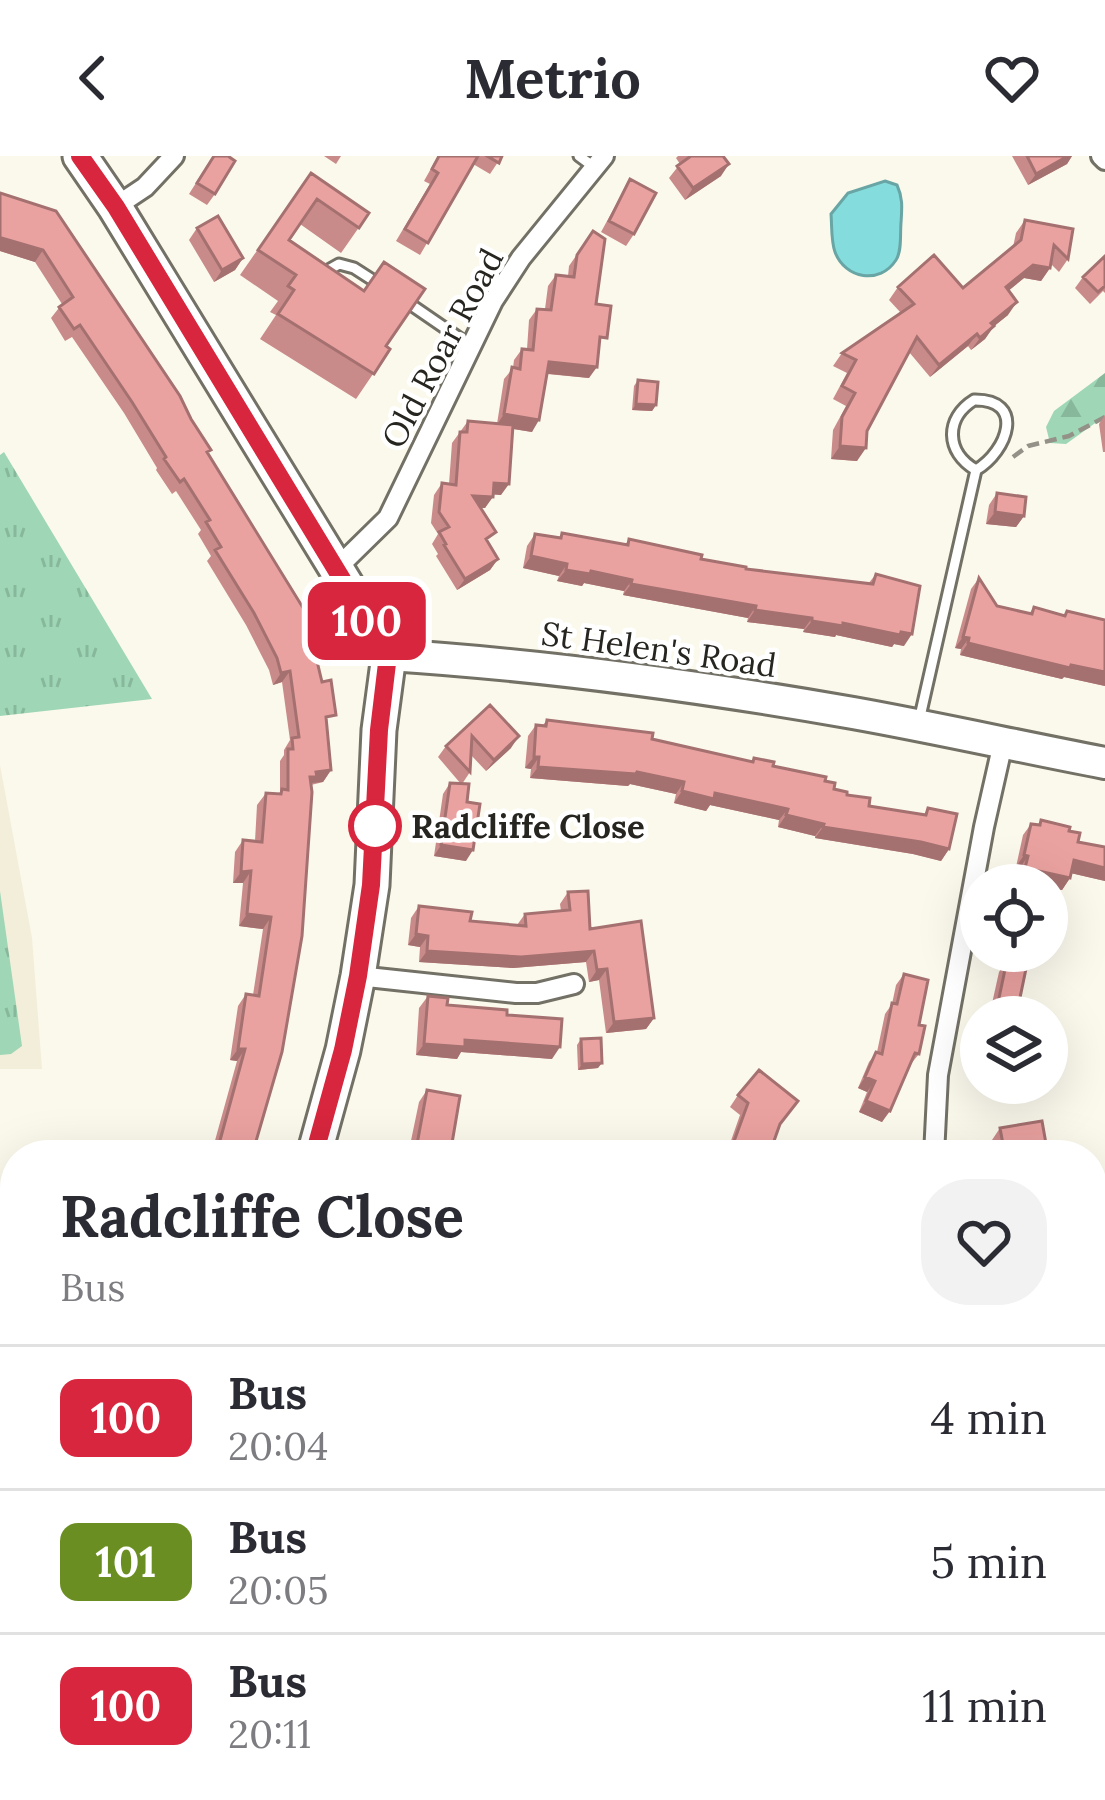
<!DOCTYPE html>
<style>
:root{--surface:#fff;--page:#f2f2f3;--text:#2b2b33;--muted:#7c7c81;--line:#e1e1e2}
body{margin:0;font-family:Lora,serif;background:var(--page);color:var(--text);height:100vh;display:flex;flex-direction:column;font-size:45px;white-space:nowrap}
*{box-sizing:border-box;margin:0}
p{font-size:39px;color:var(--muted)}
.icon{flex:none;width:66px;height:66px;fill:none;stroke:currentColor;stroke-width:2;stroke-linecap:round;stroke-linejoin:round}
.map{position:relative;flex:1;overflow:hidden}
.sheet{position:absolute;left:0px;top:984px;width:1107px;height:660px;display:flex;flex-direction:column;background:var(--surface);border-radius:48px 48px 0 0;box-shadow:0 12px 48px #0002}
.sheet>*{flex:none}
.badge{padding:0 24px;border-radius:18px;font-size:42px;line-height:78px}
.fabs{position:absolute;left:960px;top:708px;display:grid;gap:24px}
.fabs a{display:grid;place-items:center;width:108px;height:108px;border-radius:50%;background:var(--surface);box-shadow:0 12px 48px #0002;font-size:60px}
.map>.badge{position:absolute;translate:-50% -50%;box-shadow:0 0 0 6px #fff}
.round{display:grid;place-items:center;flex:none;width:126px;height:126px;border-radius:48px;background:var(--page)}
.overview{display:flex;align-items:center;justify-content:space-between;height:204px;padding:0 60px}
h1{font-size:57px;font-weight:700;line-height:90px}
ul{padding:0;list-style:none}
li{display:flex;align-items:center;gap:36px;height:144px;padding:0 60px;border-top:3px solid var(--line)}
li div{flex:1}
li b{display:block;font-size:45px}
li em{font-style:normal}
li .badge{min-width:132px;font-weight:700;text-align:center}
header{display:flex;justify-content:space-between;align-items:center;height:156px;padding:0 60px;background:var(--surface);font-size:54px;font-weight:700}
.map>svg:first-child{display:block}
.built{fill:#f2eeda}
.grass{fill:url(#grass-tufts)}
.forest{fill:url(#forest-firs)}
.water{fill:#84dcdd;stroke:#68a5a4;stroke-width:3}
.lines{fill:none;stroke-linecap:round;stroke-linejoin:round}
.lane-casing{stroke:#737166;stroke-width:15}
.street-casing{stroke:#737166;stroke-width:24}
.primary-casing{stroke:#737166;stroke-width:36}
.highway-casing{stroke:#737166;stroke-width:39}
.path{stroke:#939188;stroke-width:4.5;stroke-dasharray:12 6;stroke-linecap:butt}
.lane{stroke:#fff;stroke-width:9}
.street{stroke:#fff;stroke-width:18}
.primary{stroke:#fff;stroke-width:30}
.highway{stroke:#fff;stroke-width:33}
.wall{fill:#c98b8a}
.shaded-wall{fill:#a47170}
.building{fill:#eaa2a0;stroke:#a47170;stroke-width:3}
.line-casing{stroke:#fff;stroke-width:27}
.line{stroke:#d7263d;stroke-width:18}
.stop-dot{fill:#fff;stroke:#d7263d;stroke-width:6}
.labels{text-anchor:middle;stroke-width:9;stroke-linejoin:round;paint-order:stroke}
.street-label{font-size:33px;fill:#262520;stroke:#fff}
.stop-label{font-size:33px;font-weight:bold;fill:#262520;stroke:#fff;text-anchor:start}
</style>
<header><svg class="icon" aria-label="back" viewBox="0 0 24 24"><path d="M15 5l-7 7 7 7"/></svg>Metrio<svg class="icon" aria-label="heart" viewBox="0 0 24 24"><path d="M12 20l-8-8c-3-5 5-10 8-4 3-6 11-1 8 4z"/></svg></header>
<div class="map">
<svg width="1105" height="1644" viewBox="0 0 1105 1644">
<defs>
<pattern id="grass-tufts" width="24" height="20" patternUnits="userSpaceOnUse" patternTransform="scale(3)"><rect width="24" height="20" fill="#9ed6b6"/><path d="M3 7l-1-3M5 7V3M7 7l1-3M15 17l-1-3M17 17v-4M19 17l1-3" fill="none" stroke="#88b89c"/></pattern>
<pattern id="forest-firs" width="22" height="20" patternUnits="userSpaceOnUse" patternTransform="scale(3)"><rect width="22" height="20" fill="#9ed6b6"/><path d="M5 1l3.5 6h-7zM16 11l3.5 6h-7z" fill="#88b89c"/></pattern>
</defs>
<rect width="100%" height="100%" fill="#fbf9ec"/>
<path class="built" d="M0 609 32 782 42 913H0Z
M0 1414 15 1416V1586L0 1587Z"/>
<path class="grass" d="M4 296 152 543 0 560V299Z
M0 735 22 890 11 898 0 899Z"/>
<path class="forest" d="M1105 217V260L1066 288 1050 287 1046 271 1054 255Z"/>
<path class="water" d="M885 25 897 29C903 42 902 52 901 67 900 78 902 95 896 104 880 129 845 123 835 96 831 85 832 71 831 58L848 37Z"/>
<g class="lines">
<defs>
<path id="lane" d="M579 0 594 11
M323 117 339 108 354 112 382 130
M407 146 471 190
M974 244C1026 243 1008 295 976 314 945 296 945 262 974 244Z
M919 565 976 314"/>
<path id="street" d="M1101 0 1105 4
M115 51 145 31 174 0
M337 412 388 362 493 145 521 102 604 0
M358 820 516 837H537L574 828
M934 999 938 919 984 671 1003 587
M716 1629 717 1644
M1047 1629 1048 1644"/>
<path id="primary" d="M389 499C544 509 699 530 853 557 937 572 1021 591 1105 607"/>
<path id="highway" d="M80 0 115 51 389 499 379 574 372 729 358 820 343 894 314 999
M181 1644 182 1629"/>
</defs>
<use href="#lane" class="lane-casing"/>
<use href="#street" class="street-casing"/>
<use href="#primary" class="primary-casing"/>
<use href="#highway" class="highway-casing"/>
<path class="path" d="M1013 301 1028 290 1069 280 1105 261
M0 1216 15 1218
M463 1644 470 1629"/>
<use href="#lane" class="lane"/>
<use href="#street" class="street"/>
<use href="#primary" class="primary"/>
<use href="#highway" class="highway"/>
</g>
<path class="wall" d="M213 0 215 38 207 49 189 38Z
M324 0H341L336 8Z
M438 0H502L490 18 473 8 420 99 396 85 430 28 424 25Z
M678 0H723L721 20 685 44 669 22 680 8 676 2Z
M1012 0H1072L1067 8 1028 29Z
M311 17 369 57 341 97 300 68 289 84 390 193 356 243 260 183 276 159 270 156 278 145 240 119Z
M630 23 634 78 626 90 601 76Z
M0 37 208 298 327 571 331 614 323 626 311 629 252 999H211L237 905 230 904 238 850 246 838 253 839 263 773 239 770 243 727H233L235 696 243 684 255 685 257 649 266 637 279 638 280 636V605L284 599V594L290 584 282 526 273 529 269 514 246 469 207 405 211 400 198 378 201 374 176 335 172 338 156 314 157 312 124 257 72 181 65 185 51 162 62 148 35 106 0 95Z
M1025 64 1073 73 1068 103 1059 116 1050 107V112L1041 125 1024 122 1008 135V159L994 170 985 183 971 194 968 190 930 221 909 196 867 275 857 305 831 303 833 274 846 250 833 243 847 217 833 210 842 197 901 157 889 144 898 131 963 132 1013 91 1016 77Z
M197 72 243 102 235 114 214 126 189 84Z
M593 75 599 193 589 222 547 218 532 276 513 273 501 339 493 338 485 352H481L488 387 498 403 490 414 457 434 436 400 438 398 432 388 438 378 431 367 434 339 442 327 449 328 452 287 468 265 497 268 504 223 513 212 514 204 522 193H527L529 164 537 153H545L548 130 556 119 568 120 569 110Z
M1105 100V137L1103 135 1090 148 1075 132 1083 121Z
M638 224 656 249 652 255 632 254 634 230Z
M1105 259V296H1103L1099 268Z
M997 337 1024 360 1016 371 986 368 989 349Z
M562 377 625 389 629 383 701 403 746 413 868 428 876 418 904 490 894 488 892 491 836 479 835 481 803 476 804 473 747 466 748 462 623 439 624 435 584 427 582 430 557 425 559 420 523 412 527 390 535 378 559 382Z
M979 422 997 450 1029 458 1034 451 1063 460 1067 455 1105 464V530L1064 521 1062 523 960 499 961 493 955 492 971 433Z
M490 549 511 592 486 615 471 599 470 616 462 628 466 705 434 700 443 638 450 627 461 628 438 601 446 590Z
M547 564 652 583 752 606 754 602 773 610 825 625 834 633 869 650 924 659 928 652 949 693 941 705 913 698 815 682V680L778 671 779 664 710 649 706 655 674 647 676 638 630 628 628 630 530 622 531 613 525 612 528 580 536 569H543Z
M1041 664 1069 675 1078 686 1105 691V725L1071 717 1070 722 1062 734 1047 731V729L1017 724 1020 712 1016 711 1023 679 1031 668 1038 669Z
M568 736 590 773 654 862 646 873 606 877 599 824 589 826 586 806 513 812 419 806 420 791 408 789 411 762 419 750 470 765 517 769 525 758 561 755 560 748Z
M1007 804 1016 861H989L999 816Z
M904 818 919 869V898L910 909 882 966 859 956 867 936 858 932 869 906 877 896 885 858 892 848 896 829Z
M428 840 447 849 507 859 552 903 461 896 457 903 416 899 419 852Z
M581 883 598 912 578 914 577 889Z
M427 934 450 999H408L419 946Z
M738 939 779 971 769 999H726L740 959 730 951Z
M1000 972 1048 999H995L992 984Z
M1092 1265 1105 1325V1575L1103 1576 1095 1512H1093L1092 1505Z
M93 1629H143L141 1644H91Z
M242 1629H283L281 1644H239Z
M639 1629H682L683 1644H637V1635Z
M770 1629H803L804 1644H771Z
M959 1629H1014L1016 1644H960Z"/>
<path class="shaded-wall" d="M1068 0H1072L1067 8 1028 29 1036 18Z
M729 8 721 20 685 44 693 32Z
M2 82 43 94 35 106 0 95V83Z
M243 102 235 114 214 126 222 114Z
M1033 109 1050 112 1041 125 1024 122 997 144 1006 131Z
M1017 146 1008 159 982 180 991 167Z
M994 170 985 183 971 194 980 182Z
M977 178 968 190 930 221 939 209Z
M549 206 597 211 589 222 541 217Z
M636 248 656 249 652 255 632 254Z
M504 258 539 264 532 276 496 270Z
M840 290 866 292 857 305 831 303Z
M494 327 509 328 501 339 486 338Z
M473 340 493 341 485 352 465 351Z
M995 356 1024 360 1016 371 986 368Z
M531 400 567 408 559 420 523 412Z
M498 403 490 414 457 434 465 423Z
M566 414 591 415 632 424 624 435 584 427 582 430 557 425Z
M631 428 756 450 748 462 623 439Z
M755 454 812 462 804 473 747 466Z
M812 465 843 467 912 478 904 490 894 488 892 491 836 479 835 481 803 476Z
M963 481 969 482 961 493 955 492Z
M968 487 1105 516V530L1064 521 1062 523 960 499Z
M290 515 282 526 273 529 281 517Z
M519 580 511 592 486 615 494 604Z
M534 601H539L531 613 525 612Z
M538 611 637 616 684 626 676 638 630 628 628 630 530 622Z
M331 614 323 626 312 627 309 632 302 633 316 616Z
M682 635 715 637 788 653 779 664 710 649 706 655 674 647Z
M786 659 824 668 815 680 778 671Z
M823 671 921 686 949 693 941 705 913 698 815 682Z
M441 689 473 694 466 705 434 700Z
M1024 699 1028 700 1020 712 1016 711Z
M1074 704 1105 712V725L1066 716Z
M1025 712 1070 722 1062 734 1047 731V729L1017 724Z
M251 715 243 727H233L241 716Z
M247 758 271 761 263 773 239 770Z
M416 778 428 780 420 791 408 789Z
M427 795H594L586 806 513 812 419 806Z
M607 813 599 824 589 826 597 814Z
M654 862 646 873 606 877 614 866Z
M465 884 560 891 552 903 461 896 457 903 416 899 424 888Z
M238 893H245L237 905 230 904Z
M602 907 598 912 578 914 582 908Z
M865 921 875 925 867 936 858 932Z
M866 945 890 955 882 966 859 956Z"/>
<path class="building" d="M214 0H228L235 5 215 38 197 27Z
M439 0H478L428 87 405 73 438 17 432 13Z
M487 0H502L499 7Z
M691 0H723L729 8 693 32 677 10Z
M1027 0H1068L1036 18Z
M311 17 369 57 359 72 317 43 289 84 364 135 384 106 425 133 386 190 390 193 374 218 278 158 294 134 288 130 296 119 258 94Z
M630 23 656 37 634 78 609 65Z
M0 37 56 55 180 240 191 263 211 294 207 296 305 455 322 526 331 524 336 559 326 561 331 614 316 616 317 621H310L312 636 302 780 282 896 252 999H216L245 893H238L246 838 259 840 271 761 247 758 251 715 241 716 243 684 262 686 266 637 281 638 282 633 288 634V593H293L292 582 299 581 290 515 281 517 277 502 254 457 215 394 221 391 206 366 210 364 184 323 180 326 164 303 166 301 132 246 80 169 74 173 59 151 73 141 43 94 2 82 0 83Z
M218 60 243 102 222 114 197 72Z
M1025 64 1073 73 1068 103 1054 89 1050 112 1033 109 1006 131 1017 146 991 167 994 170 980 182 977 178 939 209 917 181 867 275 866 292 840 290 842 261 855 237 842 230 856 204 842 197 914 148 898 131 934 99 963 132 1021 84Z
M593 75 605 83 596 148 611 150 607 182 600 181 597 211 549 206 539 264 504 258 512 211 520 213 522 193 533 194 537 153 551 154 556 119 574 121 577 99Z
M1105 100V130L1098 136 1083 121Z
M638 224 658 226 656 249 636 248Z
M468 265 513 269 509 328 494 327 493 341 473 340 496 376 486 383 498 403 465 423 444 389 446 388 439 376 449 371 439 356 442 327 456 329 460 276H467Z
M997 337 1026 341 1024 360 995 356Z
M562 377 628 389 629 383 702 399 701 403 746 411V413L873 428 876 418 920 430 912 478 901 476 900 479 843 467V470L812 465V462L755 454 756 450 631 428 632 424 591 415 590 418 566 414 567 408 531 400 535 378 561 382Z
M979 422 997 450 1032 458 1034 451 1065 460 1067 455 1105 464V516L1071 509 1070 512 968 487 969 482 963 481Z
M490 549 519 580 494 604 472 580 470 616 446 590Z
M547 564 653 577 652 583 753 606 754 602 774 606 773 610 826 621 825 625 835 627 834 633 847 636V639L870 642 869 650 926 659 928 652 957 658 949 693 921 686 823 671 824 668 786 659 788 653 715 637 714 643 682 635 684 626 637 616 636 618 538 611 539 601H534L536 569 546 570Z
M450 627 469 628 467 646 480 648 473 694 441 689Z
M1041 664 1070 671 1069 675 1080 677 1078 686 1105 691V712L1074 704 1070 722 1025 712 1028 700 1024 699 1031 668 1040 669Z
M588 735 590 773 641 765 654 862 614 866 607 813 597 814 594 795 521 801 427 795 428 780 416 778 419 750 472 756 470 765 526 770 525 758 570 754 568 736Z
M1007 804 1027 808 1016 861H995Z
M904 818 928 824 919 869 925 870 919 898 915 897 890 955 866 945 875 925 865 921 876 896 882 898 892 847 897 848Z
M428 840 448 842 447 849 507 854V859L562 863 560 891 465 884V891L424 888Z
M601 882 602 907 582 908 581 883Z
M759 914 798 945 780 968 769 999H729L748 947 738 939Z
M427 934 460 940 450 999H411L412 993 416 994Z
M1042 965 1048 999H1005L1000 972Z
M1092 1207 1098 1233 1092 1234Z
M1092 1265 1105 1325V1514L1103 1500 1101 1501 1095 1452 1099 1451 1092 1421Z
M99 1629H143L141 1644H97Z
M247 1629H283L281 1644H246Z
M645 1629H682L683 1644H646Z
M779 1629H803L804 1644H780Z
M968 1629H1014L1016 1644H970Z"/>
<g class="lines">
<defs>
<path id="line" d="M80 0 116 51 388 499 379 574 371 729 358 820 343 894 314 999"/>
</defs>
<use href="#line" class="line-casing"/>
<use href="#line" class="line"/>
</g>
<circle class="stop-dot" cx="375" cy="670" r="24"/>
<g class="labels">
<g class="street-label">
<text transform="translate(442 192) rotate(-62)" y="12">Old Roar Road</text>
<text transform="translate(659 493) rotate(8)" y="12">St Helen's Road</text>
</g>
<g class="stop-label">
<text x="411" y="682">Radcliffe Close</text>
</g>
</g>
</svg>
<div class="fabs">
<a><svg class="icon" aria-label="locate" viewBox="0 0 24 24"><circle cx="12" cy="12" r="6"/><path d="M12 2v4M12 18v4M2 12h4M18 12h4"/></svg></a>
<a><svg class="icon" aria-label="layers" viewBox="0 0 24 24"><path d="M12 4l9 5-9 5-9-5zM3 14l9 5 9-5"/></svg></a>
</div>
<b class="badge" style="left:367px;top:465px;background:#d7263d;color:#fff">100</b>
<section class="sheet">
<div class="overview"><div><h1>Radcliffe Close</h1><p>Bus</p></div><a class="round"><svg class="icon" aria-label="heart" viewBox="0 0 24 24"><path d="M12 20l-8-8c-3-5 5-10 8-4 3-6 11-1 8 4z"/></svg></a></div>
<ul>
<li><span class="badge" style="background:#d7263d;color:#fff">100</span><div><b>Bus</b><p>20:04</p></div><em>4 min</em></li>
<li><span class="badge" style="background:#6b8e23;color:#fff">101</span><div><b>Bus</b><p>20:05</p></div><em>5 min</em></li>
<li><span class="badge" style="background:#d7263d;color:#fff">100</span><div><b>Bus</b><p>20:11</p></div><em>11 min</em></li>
</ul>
</section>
</div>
